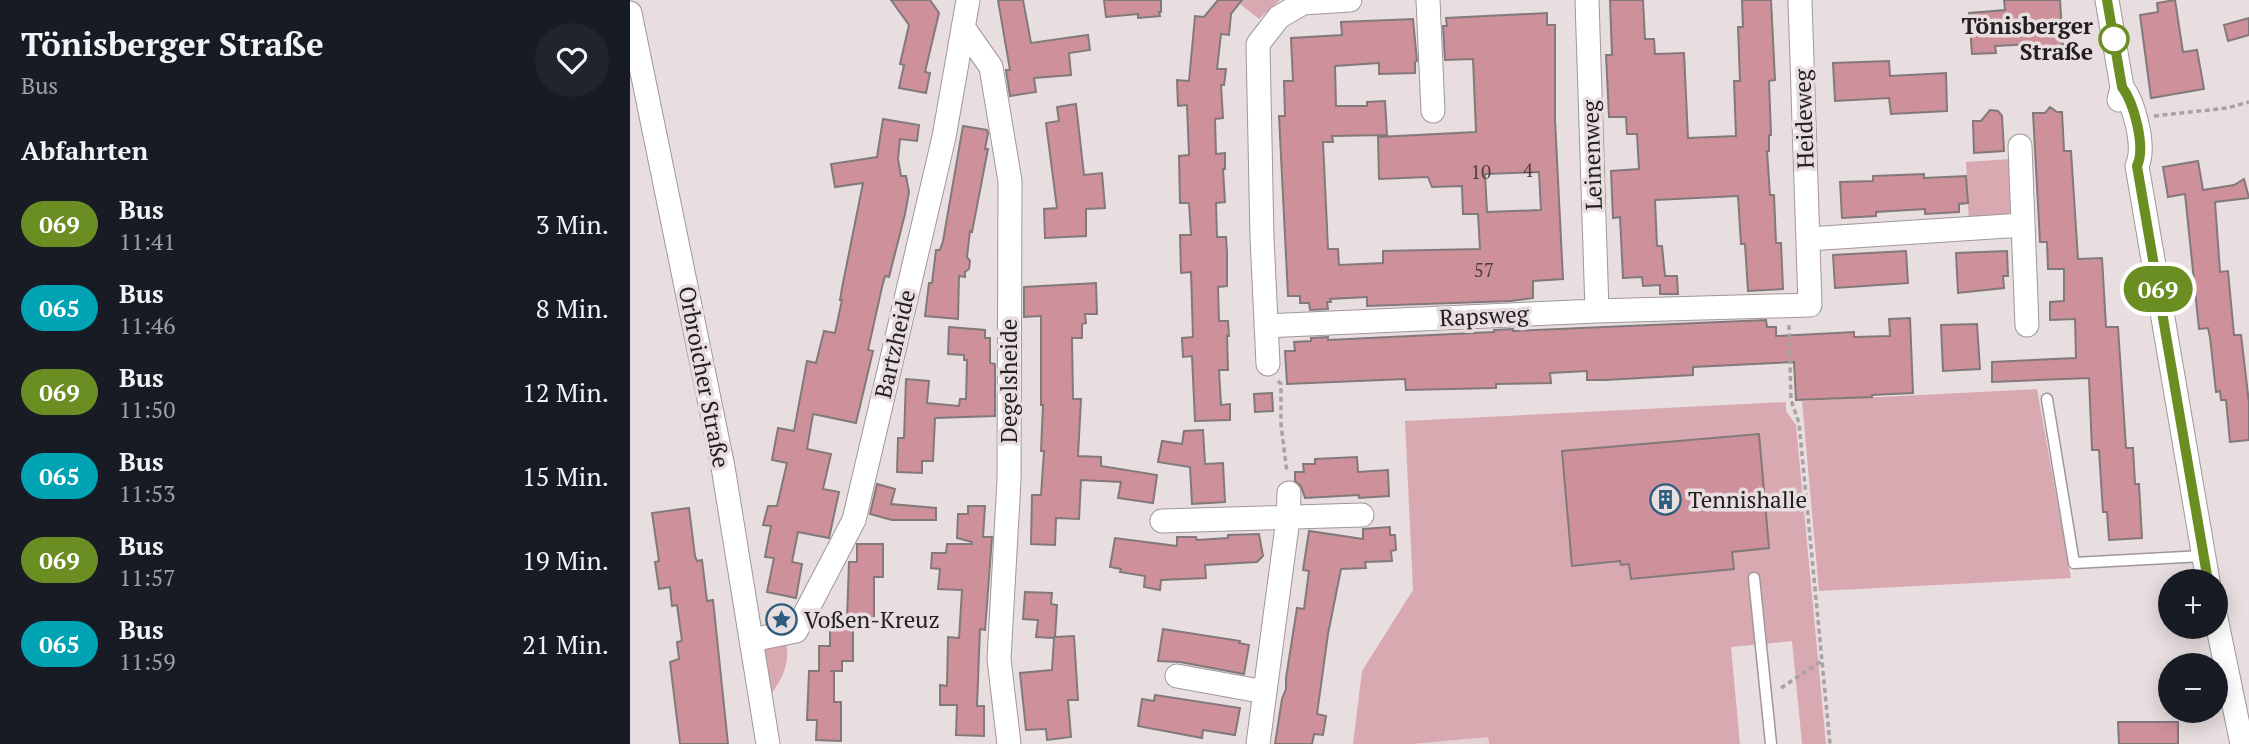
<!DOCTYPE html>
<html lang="de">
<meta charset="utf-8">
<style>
:root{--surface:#171b24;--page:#20242c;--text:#f1f3f6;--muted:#9ea1a6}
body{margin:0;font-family:"PT Serif",serif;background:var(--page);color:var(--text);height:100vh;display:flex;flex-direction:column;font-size:26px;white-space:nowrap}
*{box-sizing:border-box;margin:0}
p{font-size:23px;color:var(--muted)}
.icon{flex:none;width:38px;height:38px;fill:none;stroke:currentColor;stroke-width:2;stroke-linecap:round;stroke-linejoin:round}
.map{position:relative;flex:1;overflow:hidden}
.sheet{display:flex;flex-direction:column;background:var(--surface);width:630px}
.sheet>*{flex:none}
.badge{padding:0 14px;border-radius:23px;font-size:24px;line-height:46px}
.fabs{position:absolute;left:1528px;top:569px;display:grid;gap:14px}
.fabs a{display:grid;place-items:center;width:70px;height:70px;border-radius:50%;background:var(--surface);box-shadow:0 4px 18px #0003;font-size:35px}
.map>.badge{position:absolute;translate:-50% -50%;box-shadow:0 0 0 4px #fff}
h2{padding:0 21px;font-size:26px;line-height:63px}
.round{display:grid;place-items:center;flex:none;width:74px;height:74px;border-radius:37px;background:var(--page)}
.head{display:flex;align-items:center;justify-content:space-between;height:119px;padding:0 21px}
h1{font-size:33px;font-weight:800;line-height:52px}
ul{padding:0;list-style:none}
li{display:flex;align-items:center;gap:21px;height:84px;padding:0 21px}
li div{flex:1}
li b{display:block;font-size:26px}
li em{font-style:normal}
li .badge{min-width:77px;font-weight:700;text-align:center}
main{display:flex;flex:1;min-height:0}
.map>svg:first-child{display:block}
.built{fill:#e3d0d3}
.green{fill:#d9a9b1}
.building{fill:#ce909a;stroke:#82797a;stroke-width:2;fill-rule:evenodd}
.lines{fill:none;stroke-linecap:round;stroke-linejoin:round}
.lane-casing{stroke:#a09798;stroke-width:13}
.street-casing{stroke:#a09798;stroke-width:25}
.path{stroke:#a9a1a3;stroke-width:3.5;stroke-dasharray:5 3.5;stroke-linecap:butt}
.lane{stroke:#fff;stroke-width:10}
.street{stroke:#fff;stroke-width:23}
.line-casing{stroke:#fff;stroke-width:16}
.line{stroke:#6b8e23;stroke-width:10}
.stop-dot{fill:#fff;stroke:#6b8e23;stroke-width:3.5}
.labels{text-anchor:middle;stroke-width:7;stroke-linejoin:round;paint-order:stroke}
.number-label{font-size:19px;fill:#4e3c3f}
.stop-label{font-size:23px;font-weight:bold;fill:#242021;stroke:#e8dee0;text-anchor:end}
.street-label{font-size:23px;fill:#242021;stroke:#e8dee0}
.poi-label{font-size:23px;fill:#242021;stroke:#e8dee0;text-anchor:start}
</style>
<main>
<section class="sheet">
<div class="head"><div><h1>Tönisberger Straße</h1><p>Bus</p></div><a class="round"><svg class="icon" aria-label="heart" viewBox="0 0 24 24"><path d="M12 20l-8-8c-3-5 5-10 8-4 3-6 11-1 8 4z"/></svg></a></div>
<h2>Abfahrten</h2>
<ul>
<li><span class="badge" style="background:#6b8e23;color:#fff">069</span><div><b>Bus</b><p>11:41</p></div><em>3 Min.</em></li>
<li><span class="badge" style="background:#00a3b4;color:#fff">065</span><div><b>Bus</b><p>11:46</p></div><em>8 Min.</em></li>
<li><span class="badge" style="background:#6b8e23;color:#fff">069</span><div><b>Bus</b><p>11:50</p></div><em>12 Min.</em></li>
<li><span class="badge" style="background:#00a3b4;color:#fff">065</span><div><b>Bus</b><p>11:53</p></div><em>15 Min.</em></li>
<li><span class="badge" style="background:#6b8e23;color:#fff">069</span><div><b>Bus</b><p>11:57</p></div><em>19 Min.</em></li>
<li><span class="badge" style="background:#00a3b4;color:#fff">065</span><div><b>Bus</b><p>11:59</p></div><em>21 Min.</em></li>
</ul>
</section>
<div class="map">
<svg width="1619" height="744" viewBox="0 0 1619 744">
<rect width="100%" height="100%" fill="#e8dee0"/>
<path class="built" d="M858 737 859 744H782Z"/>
<path class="green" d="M605 0H650L629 19Z
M1381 159 1382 210 1379 215 1339 223 1336 162Z
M1407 389 1441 578 1189 591 1172 401Z
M1156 402V411L1166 425 1196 744H1172L1162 641 1101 647 1110 744H859L858 737 782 744H723L732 671 783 590 775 421Z
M156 643C161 667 150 681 137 701L130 660 135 649Z"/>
<path class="building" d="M261 0H300L309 13 295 72 300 73 296 93 269 88 274 65 270 64 279 25Z
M368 0H393L401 43 458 35 460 50 439 53 441 75 404 78 406 92 380 96 376 70H380Z
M474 0H531V12H529L530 16 508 18V14L476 17Z
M588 0H612L601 14 599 35 591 34 587 69H596L594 85H591L593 118 585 119 586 154 595 153V169H593L595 202 586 203 587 237H596L597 252V286L588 287 589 321H598L599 336H597L598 370H589L591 405 600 404V420L565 421 562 356 553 357 552 338 563 337 561 272 551 273 550 235H561L559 203H550L549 156 559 155 557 105 548 106 547 80 559 81 565 16 574 17Z
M980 0H1013L1015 39H1024L1025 54 1054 53 1058 138 1106 136 1104 81H1110L1108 27H1113L1112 0H1141L1145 80 1139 81 1141 135H1139V151H1137L1140 195H1144L1146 243H1151L1153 289 1118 291 1115 244H1111L1108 196 1025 200 1027 246H1032L1035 276H1047L1048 294H1030V285L1013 286 1012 277 993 278 990 217 983 218 981 171 1009 169 1007 134H997L996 117H979L976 55H982Z
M1374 0H1430L1433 46 1406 47V44L1365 46 1366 53 1342 54 1339 13 1375 10Z
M1545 0 1553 52 1567 50 1574 89 1521 98 1510 15 1528 12 1527 3Z
M917 13V25H925V120L933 279 903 281V298L881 301 737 306V297L700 299 701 302H697L698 309 680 310 679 303H670V296H658L649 116H655L654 81H663L661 38 712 35 711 22 783 19 787 61 785 62V73L749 74V63L705 66 706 106H737V102L755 101 757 135 702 136 703 142H693L698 249H708L709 265 753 263V251L850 249 848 214H833L832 186 802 187 798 177 749 179 748 137 846 132 843 59 815 60 813 26H817L816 18ZM909 172 911 210 857 212 855 174Z
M1619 18V35L1598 41 1594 25Z
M1259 61 1260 76 1316 73 1317 111 1261 114 1259 98 1205 101 1203 63Z
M446 104 454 175 472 173 475 208 456 209V236L415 238 414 209 427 208 416 123 429 121 427 107Z
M1420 107 1427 112H1432L1434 151H1441L1448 259 1472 258 1476 327H1488L1496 448H1503L1505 484H1509L1512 538 1479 540 1477 512H1473L1469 450H1462L1459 378 1362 382V362L1446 358 1445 319 1420 320V302L1434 301V269H1418L1417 242H1410L1403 113H1415Z
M1360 110 1368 111 1372 116 1374 151 1344 153 1343 121H1351Z
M253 119 289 125 287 141 270 139 268 159 271 176H276L279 192 275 214 259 277 255 276 252 287 238 350 243 351 226 423 183 414 177 449 201 454 193 489 209 492 199 538 168 532 162 562 172 564 166 598 137 592 144 558 135 557 141 526 133 525 138 506H147L157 463 142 460 148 428 164 431 177 361 186 363 194 331 205 333 212 300H210L212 288 233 183 205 187 201 164 247 157Z
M333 126 357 130 358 133 355 149H358L342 232 340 231 337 257 340 261 339 269 335 272V277L329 276 328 319 295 316 299 283H302L306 250H310L313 241Z
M1568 161 1573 190 1604 185 1614 179 1619 198 1585 202 1590 272 1598 271 1604 335H1611L1619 403V440L1600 442 1596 400H1591L1590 391 1586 392 1580 337 1578 328 1569 329 1555 194 1538 197 1533 167Z
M1294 174V178L1336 176 1338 203 1329 204V212L1295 214V209L1279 210 1246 212V216L1212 218 1210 182 1243 181V176Z
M1276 251 1278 283 1205 288 1203 255Z
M1377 251 1378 276H1373L1374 288 1328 293 1326 253Z
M466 283 467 314H455L456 323 452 324V338H442L443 399H451L448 456 471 457V466L527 475 523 503 488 498 491 482 451 480 449 519 426 518 425 545 401 544 402 495H411L414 451H411L413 405H411V316L394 317V287Z
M1280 318 1283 393 1242 395V397L1166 400 1164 362 1063 367V375L975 380H957V371L920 373 921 383 866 384V388L776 390 775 379 657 384 655 351H665L664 342 681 341V338L698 337V340L864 332V330L883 329V331L1136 320 1137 327H1146V336L1224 332V337L1260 336 1259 319Z
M1347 324 1350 369 1313 371 1311 325Z
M319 327 355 330V338H360V363L365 364V416L305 418 303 461H292V473L267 472 268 438H274L276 379 299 381 297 403 329 406 330 399H336L337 360H334V355L318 354Z
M642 393 643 411 625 412 624 394Z
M573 430 575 464 593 463 595 502 562 504 560 467 528 462 532 441 552 444 554 431Z
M1129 434 1139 548 1102 552 1104 569 1001 579 999 564 991 565 990 561 942 566 932 451Z
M727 457 728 472 758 470 759 496 729 498V495L675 498 671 486 665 481V472H674L673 464H685V459Z
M247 484 265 489 261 504 306 508V520H262L240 514Z
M338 506H355L353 537H362L355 630 350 629 347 706H354V736L326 735 327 705H310V685L317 686 318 637 329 638 332 590 308 589 310 569 301 568 302 553H316L317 544H342V542L327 538 328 514H338Z
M59 508 65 556 67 561 72 560 77 601 83 600 98 744H50L40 662 49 659 47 642 52 641 47 605 42 606 40 587 29 589 25 562 29 561 22 513Z
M760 527V535H765L766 550 761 551 762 561 735 562 736 568 711 569 698 634 687 714 696 716 693 735 684 734 682 744H645L652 699 656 689V678L667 608 674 609 679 571 673 570 679 531 733 539V529Z
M629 534 633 556 627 562 575 565 576 578 531 580 530 590 514 587 515 576 490 572 491 569 480 567 485 538 547 546V537H566L567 540 598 538V535Z
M227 544H253V577H244V619H217L219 562H227Z
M395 592 422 593 421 604 427 605 425 637 444 636 448 700H438L441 737 417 740 416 729 396 730 390 673 422 670 424 638 406 637 408 620 393 619Z
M200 622 223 623V661H212V671H200H204V702H211V741L186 740 187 720H177L179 671H189V646H200Z
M533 629 610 641 609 643 619 645 614 674 550 662 528 661Z
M525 695 610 708 605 735 573 730 572 738 508 726 512 699 524 701Z
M1488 722H1548V744H1489Z"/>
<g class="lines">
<defs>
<path id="lane" d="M1417 399 1444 563 1573 556
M1124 578 1141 744"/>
<path id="street" d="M798 0 803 111
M957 0 967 311
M1477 0 1492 87 1489 100
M0 13 93 467 138 744
M333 27 361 67 380 181 379 480 369 659 379 744
M1492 87C1504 103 1516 147 1507 166L1578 581
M1390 146 1397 325
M1178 239 1393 225
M636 326 967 311 1180 305 1170 0
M638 364 632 238 628 44 649 17 673 3 720 0
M532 521 732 515
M1586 618 1612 744
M121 640 166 631 224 520 314 137 338 0
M547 676 635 692
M628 744 658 519 659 493"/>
</defs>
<use href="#lane" class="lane-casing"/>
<use href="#street" class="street-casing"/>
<path class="path" d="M1524 116 1597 108 1619 102
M1159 325 1161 400 1169 423 1200 744
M648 381 651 384V424L657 473
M1151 688 1193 660"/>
<use href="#lane" class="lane"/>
<use href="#street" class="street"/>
</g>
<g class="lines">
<defs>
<path id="line" d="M1477 0 1492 87C1504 103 1516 147 1507 166L1578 581"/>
</defs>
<use href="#line" class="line-casing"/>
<use href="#line" class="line"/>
</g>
<defs>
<symbol id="building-ring" viewBox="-11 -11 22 22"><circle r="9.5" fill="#e8dee0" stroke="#2e5c7c" stroke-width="1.5"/><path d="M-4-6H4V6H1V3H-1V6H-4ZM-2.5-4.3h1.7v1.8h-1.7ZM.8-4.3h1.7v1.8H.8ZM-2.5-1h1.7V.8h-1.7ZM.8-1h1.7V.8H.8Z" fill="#2e5c7c"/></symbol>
<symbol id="sight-ring" viewBox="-11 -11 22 22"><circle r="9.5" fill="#e8dee0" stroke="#2e5c7c" stroke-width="1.5"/><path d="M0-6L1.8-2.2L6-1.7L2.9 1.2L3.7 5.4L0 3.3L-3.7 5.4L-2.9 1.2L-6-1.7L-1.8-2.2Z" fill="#2e5c7c"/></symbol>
</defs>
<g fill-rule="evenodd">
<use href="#building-ring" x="1018" y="482" width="35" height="35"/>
<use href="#sight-ring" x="134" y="602" width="35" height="35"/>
</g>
<circle class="stop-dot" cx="1484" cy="39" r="14"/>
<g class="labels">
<g class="number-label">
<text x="898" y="177">4</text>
<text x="851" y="179">10</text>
<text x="854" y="277">57</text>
</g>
<g class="stop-label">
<text x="1463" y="34">Tönisberger<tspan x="1463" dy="26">Straße</tspan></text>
</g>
<g class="street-label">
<text transform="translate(1174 119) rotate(-92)" y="8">Heideweg</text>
<text transform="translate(962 155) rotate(-92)" y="8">Leinenweg</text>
<text transform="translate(854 316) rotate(-3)" y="8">Rapsweg</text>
<text transform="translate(265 344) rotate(-77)" y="8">Bartzheide</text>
<text transform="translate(74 377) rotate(79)" y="8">Orbroicher Straße</text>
<text transform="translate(379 381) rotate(-90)" y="8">Degelsheide</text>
</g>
<g class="poi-label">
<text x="1058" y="508">Tennishalle</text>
<text x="174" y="628">Voßen-Kreuz</text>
</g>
</g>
</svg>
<div class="fabs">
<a>+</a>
<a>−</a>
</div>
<b class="badge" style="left:1528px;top:289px;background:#6b8e23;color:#fff">069</b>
</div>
</main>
